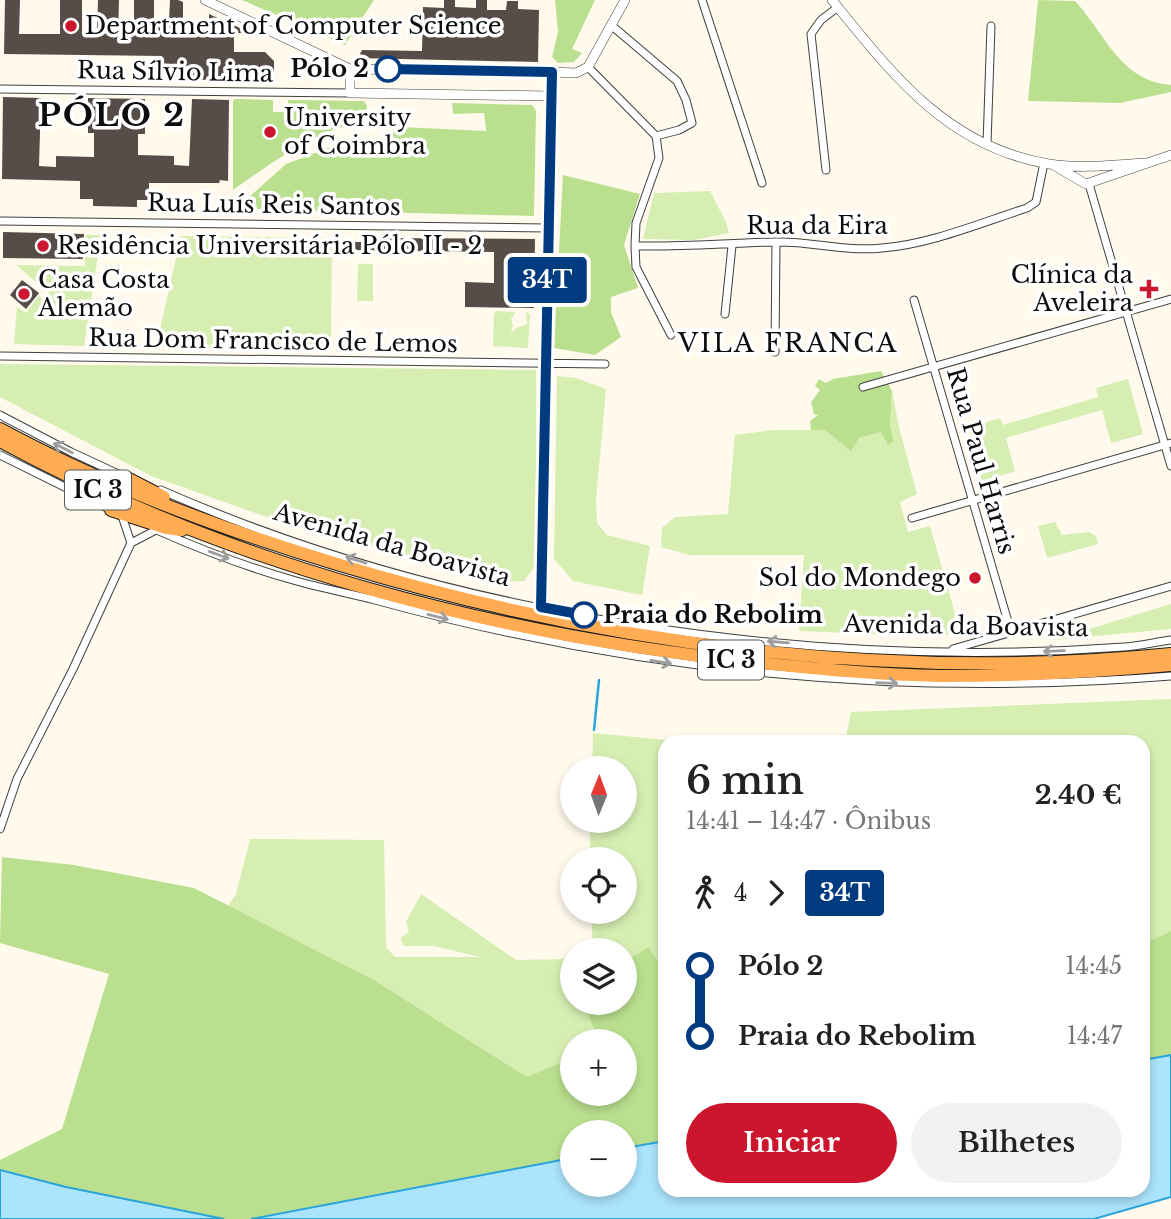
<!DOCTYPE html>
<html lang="pt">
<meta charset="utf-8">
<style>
:root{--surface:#fff;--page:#f2f2f2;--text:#222;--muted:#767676;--accent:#cb162d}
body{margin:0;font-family:"Libre Baskerville",serif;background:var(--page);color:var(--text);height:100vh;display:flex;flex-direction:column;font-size:26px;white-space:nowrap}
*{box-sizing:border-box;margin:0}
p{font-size:23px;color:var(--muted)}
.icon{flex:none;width:38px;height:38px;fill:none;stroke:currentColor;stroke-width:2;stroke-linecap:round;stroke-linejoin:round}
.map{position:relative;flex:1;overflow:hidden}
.details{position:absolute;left:658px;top:735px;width:492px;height:462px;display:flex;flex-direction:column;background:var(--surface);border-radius:21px;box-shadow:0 4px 10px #0003}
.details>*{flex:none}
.badge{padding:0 14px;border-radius:5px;font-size:24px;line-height:46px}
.needle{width:46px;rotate:1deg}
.fabs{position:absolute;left:560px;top:756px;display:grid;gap:14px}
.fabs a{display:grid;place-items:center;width:77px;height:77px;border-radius:50%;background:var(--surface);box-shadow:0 4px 10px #0003;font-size:35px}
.map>.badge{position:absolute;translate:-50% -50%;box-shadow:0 0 0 4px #fff}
.legs{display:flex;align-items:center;gap:10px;height:77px;padding:0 28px;font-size:23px}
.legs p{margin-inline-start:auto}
.headline{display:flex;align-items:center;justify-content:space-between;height:119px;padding:0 28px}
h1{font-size:38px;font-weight:600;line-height:52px}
.cta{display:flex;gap:14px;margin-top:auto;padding:14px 28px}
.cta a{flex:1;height:80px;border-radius:42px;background:var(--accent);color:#fff;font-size:28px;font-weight:600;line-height:80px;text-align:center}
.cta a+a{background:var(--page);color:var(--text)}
ul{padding:0 28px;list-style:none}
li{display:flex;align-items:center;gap:24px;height:70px;font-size:26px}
li i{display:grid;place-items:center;width:10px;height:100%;margin:0 9px;background:currentColor}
li i::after{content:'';width:18px;height:18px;margin:-9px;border:5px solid;border-radius:50%;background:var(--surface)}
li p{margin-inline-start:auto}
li:first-child i{background:linear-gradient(#0000 50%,currentColor 0)}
li:last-child i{background:linear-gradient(currentColor 50%,#0000 0)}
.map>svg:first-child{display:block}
.green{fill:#d6eeb2}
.forest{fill:#bae08f}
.water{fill:#abe4fd;stroke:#2aa3db;stroke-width:2}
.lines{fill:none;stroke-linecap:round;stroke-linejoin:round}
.stream{stroke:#2aa3db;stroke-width:2.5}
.building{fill:#564c48}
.minor-casing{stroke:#404040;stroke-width:9}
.tertiary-casing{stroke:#404040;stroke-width:10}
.trunk-casing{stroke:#1e1e1e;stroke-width:14}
.minor{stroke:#fff;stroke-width:7}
.tertiary{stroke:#fff;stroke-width:9}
.trunk{stroke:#ffac53;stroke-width:12}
.oneway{stroke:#9e9e9e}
.line-1-casing{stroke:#fff;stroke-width:16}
.line-1{stroke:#003b80;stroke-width:10}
.poi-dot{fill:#cb162d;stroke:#fff;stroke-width:2.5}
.stop-1-dot{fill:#fff;stroke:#003b80;stroke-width:3.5}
.labels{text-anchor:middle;stroke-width:7;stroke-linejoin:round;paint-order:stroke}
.shield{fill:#fff;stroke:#565656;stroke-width:2}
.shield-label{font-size:23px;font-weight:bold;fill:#0d0d0d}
.poi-label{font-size:24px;fill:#0d0d0d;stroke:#fff;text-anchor:start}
.stop-label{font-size:24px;font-weight:bold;fill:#0d0d0d;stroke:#fff;text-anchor:end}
.street-label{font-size:24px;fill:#0d0d0d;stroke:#fff}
.neighbourhood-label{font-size:26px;letter-spacing:2px;fill:#0d0d0d;stroke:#fff}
.district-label{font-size:32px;font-weight:bold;letter-spacing:2px;fill:#0d0d0d;stroke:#fff}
</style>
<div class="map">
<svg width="1171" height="1219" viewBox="0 0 1171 1219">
<rect width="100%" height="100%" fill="#fffaec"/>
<path class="green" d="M710 191 726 222 729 233 693 240 643 239 654 193Z
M86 235H101L84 346 14 344 17 307 26 313 39 296 45 300 50 294 16 265 85 266Z
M181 236 332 238 331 350 156 347Z
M358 264H373V301H357Z
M496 311 516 312 511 319 513 326 511 330 513 332 516 328 527 324 526 312 530 314 528 348 493 346 494 314Z
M0 364 536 370 537 568 532 570 524 581 502 582 261 515 151 476 0 397Z
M557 376 576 378 606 389 596 500 597 523 607 535 650 546 642 595 573 581 554 559Z
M1128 379 1143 434 1111 443 1102 410 1006 438 1015 471 982 482 968 428 1000 418 1003 425 1098 397 1096 388Z
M892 391 899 427 917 494 900 502 908 532 930 526 961 634 923 636 799 631 804 555H689L661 547 662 528 675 517 728 514 735 435 774 430H825L851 450 859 438 881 432 888 444 894 441 890 426Z
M1055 522 1062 535 1089 532 1096 536 1098 544 1047 558 1038 526Z
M1171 604V629L1053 640Z
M1171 699V931L1143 944V742H845L851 712Z
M593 733 688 742H665V973L649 947 625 961V950H593L591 912H625V859H590V821H625V768H592Z
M250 839 384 840 386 947 395 957H480L434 946H404L400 938 409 932 406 922 421 894 516 960 572 959V1003H583L599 1041H572V1058L527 1077 374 980 228 906 236 894Z"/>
<path class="forest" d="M242 0H374L345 45Z
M555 0H595L572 49 582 53 574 62 558 63 552 57 558 32Z
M1038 0 1075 1C1105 33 1120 81 1171 85V92L1120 103 1028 101Z
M235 99 273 100V112H288V100L364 101 367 106 365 118C352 128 349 124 335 129 301 141 263 169 233 190V101Z
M452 103 532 105 536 111 534 216 255 209 248 198 286 164 331 147 371 151 401 127 486 131 484 113 453 114Z
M563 175 640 194 624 245 638 288 611 297V312L621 337 595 355 554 348Z
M881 371 892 391 890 426 894 441 888 445 881 432 859 438 851 451 825 430H811L810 421 818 415 814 414 811 402 820 390 815 386 819 379 826 383 833 379Z
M2 857 74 865 194 888 374 980 527 1077 572 1058V1094H625V1041H599L583 1003H625V961L649 947 665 973V1141L625 1148V1132H572V1158L251 1219H224L66 1187 0 1170V1160L62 1129 109 974 0 943Z
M1171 931V1055L1143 1060V944Z"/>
<path class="water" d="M1171 1055V1197L1094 1219H251L572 1158V1185H625V1148L665 1141V1190H1143V1060Z
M0 1170 66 1187 224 1219H0Z"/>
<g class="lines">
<path class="stream" d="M594 730 599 680"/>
</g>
<path class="building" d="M5 0H20L19 34H60V0H82V35H97L98 0H119L118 35 134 36V0H154V21H169L170 0H178L183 2V21H209V14L251 33H234V52H265L274 61V81L162 79V56L4 54Z
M444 0H455V7L476 8V0H487V10H506L507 1H518V9L539 10 538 62 358 58 362 50 422 51 423 7 444 8Z
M3 97 41 98 39 166 56 167V156L94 157V133H88V98L145 99V134H138V155L174 156V165L189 166 192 99 229 100 228 181 220 180 219 183H149V200H137V207L93 206V199H80V181L2 179Z
M3 232 84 234 83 259 3 258Z
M384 238 535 239 534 308 465 307V282L494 283V252L351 250V242H384Z
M22 280 39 293 26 309 10 295Z"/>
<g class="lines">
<defs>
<path id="minor" d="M702 0 762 183
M611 25 677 81 686 100 692 123 679 130 656 136
M588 67 656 136 659 158 636 223 635 246 636 267 671 335
M0 89 350 93
M987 144 991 26
M826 170 811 34 821 20 838 7
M1089 184 1171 466
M0 221 547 228
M635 246C682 247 728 243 775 242 811 241 846 252 882 248 931 244 980 223 1027 208L1036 202 1044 163
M914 300 1011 632
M725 314 732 246
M775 352 776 242
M0 356 605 364
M863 387 1171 299
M0 415 71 452 127 478
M0 455 113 511
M161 490C449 617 811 670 1124 647 1140 646 1155 642 1171 640
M122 516 131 543
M912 518 1171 443
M159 531C202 550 247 567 293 580 320 588 348 593 375 600 638 672 899 698 1171 676
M541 607 551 96
M953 649 1171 586
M0 829 17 779 73 669 131 543 156 530"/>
<path id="tertiary" d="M205 0 350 69
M832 0C892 74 947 147 1049 164 1080 169 1113 165 1145 163
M350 69 552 72 551 96 350 93Z
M552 72 576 73 588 67 625 0
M1055 166 1086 184 1171 155"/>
<path id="trunk" d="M0 429C107 487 221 529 337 564 605 645 891 682 1171 654
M0 441C230 566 499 636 759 663 819 669 880 675 941 676 1018 676 1094 672 1171 665
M125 477 164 497
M111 510 166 528 182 530"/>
</defs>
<use href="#minor" class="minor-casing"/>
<use href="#tertiary" class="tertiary-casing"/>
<use href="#trunk" class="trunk-casing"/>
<use href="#minor" class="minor"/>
<use href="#tertiary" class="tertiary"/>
<use href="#trunk" class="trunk"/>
</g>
<defs><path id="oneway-shaft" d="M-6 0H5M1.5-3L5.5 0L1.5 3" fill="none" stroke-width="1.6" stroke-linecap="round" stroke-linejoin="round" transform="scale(1.75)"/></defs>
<g class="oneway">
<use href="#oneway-shaft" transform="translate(63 448) rotate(-153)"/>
<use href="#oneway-shaft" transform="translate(219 555) rotate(20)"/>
<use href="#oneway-shaft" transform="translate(356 560) rotate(-163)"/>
<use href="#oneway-shaft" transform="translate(438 617) rotate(14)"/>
<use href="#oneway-shaft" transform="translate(778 642) rotate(-175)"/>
<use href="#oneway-shaft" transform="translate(1054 651) rotate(178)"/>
<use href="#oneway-shaft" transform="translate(661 662) rotate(9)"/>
<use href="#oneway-shaft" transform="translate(887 683) rotate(2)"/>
</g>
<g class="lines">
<defs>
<path id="line-1" d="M388 69 552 72 541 607 584 615"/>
</defs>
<use href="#line-1" class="line-1-casing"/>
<use href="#line-1" class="line-1"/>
</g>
<g class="poi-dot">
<circle cx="71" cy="26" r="7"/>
<circle cx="270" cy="132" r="7"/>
<circle cx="43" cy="246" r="7"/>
<path d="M1145.5 278.5h7v7h7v7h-7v7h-7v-7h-7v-7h7z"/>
<circle cx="24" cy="294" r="7"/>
<circle cx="975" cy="578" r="7"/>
</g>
<g class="stop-1-dot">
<circle cx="388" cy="69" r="12"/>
<circle cx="584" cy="615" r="12"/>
</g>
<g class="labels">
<g class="shield">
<rect x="65" y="470.5" width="66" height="39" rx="5"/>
<rect x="698" y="640.5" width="66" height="39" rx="5"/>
</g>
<g class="shield-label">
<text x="98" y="498">IC 3</text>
<text x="731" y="668">IC 3</text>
</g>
<g class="poi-label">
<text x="85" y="34">Department of Computer Science</text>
<text x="284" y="126">University<tspan x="284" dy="28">of Coimbra</tspan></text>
<text x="57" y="254">Residência Universitária Pólo II - 2</text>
<text x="1133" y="283" text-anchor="end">Clínica da<tspan x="1133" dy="28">Aveleira</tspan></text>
<text x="38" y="288">Casa Costa<tspan x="38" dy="28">Alemão</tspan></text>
<text x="961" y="586" text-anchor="end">Sol do Mondego</text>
</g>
<g class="stop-label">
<text x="369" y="77">Pólo 2</text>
<text x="603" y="623" text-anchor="start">Praia do Rebolim</text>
</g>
<g class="street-label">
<text transform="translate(175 72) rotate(1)" y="8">Rua Sílvio Lima</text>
<text transform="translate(274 205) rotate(1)" y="8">Rua Luís Reis Santos</text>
<text x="817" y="234">Rua da Eira</text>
<text transform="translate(273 341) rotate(1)" y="8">Rua Dom Francisco de Lemos</text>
<text transform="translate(981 461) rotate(74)" y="8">Rua Paul Harris</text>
<text transform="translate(392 545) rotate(16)" y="8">Avenida da Boavista</text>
<text transform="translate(966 626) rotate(1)" y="8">Avenida da Boavista</text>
</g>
<g class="neighbourhood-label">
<text x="788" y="352">VILA FRANCA</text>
</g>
<g class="district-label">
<text x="112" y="126">PÓLO 2</text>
</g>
</g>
</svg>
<div class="fabs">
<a><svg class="needle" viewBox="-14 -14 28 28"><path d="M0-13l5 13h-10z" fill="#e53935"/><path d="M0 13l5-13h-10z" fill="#767676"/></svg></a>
<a><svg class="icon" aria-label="locate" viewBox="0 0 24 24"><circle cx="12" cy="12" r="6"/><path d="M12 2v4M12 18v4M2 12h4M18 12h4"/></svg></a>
<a><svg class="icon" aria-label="layers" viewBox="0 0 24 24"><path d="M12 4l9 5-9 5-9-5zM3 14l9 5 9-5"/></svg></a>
<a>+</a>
<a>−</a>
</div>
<b class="badge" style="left:547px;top:280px;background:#003b80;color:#fff">34T</b>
<section class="details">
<div class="headline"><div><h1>6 min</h1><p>14:41 – 14:47 · Ônibus</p></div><b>2.40 €</b></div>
<div class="legs"><svg class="icon" aria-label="walk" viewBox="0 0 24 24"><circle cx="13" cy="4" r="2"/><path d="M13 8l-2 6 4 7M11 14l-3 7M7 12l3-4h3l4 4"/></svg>4<svg class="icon" aria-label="forward" viewBox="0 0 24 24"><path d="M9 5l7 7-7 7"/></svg><b class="badge" style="background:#003b80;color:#fff">34T</b></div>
<ul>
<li><i style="color:#003b80"></i><b>Pólo 2</b><p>14:45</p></li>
<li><i style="color:#003b80"></i><b>Praia do Rebolim</b><p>14:47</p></li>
</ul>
<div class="cta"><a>Iniciar</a><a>Bilhetes</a></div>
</section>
</div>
